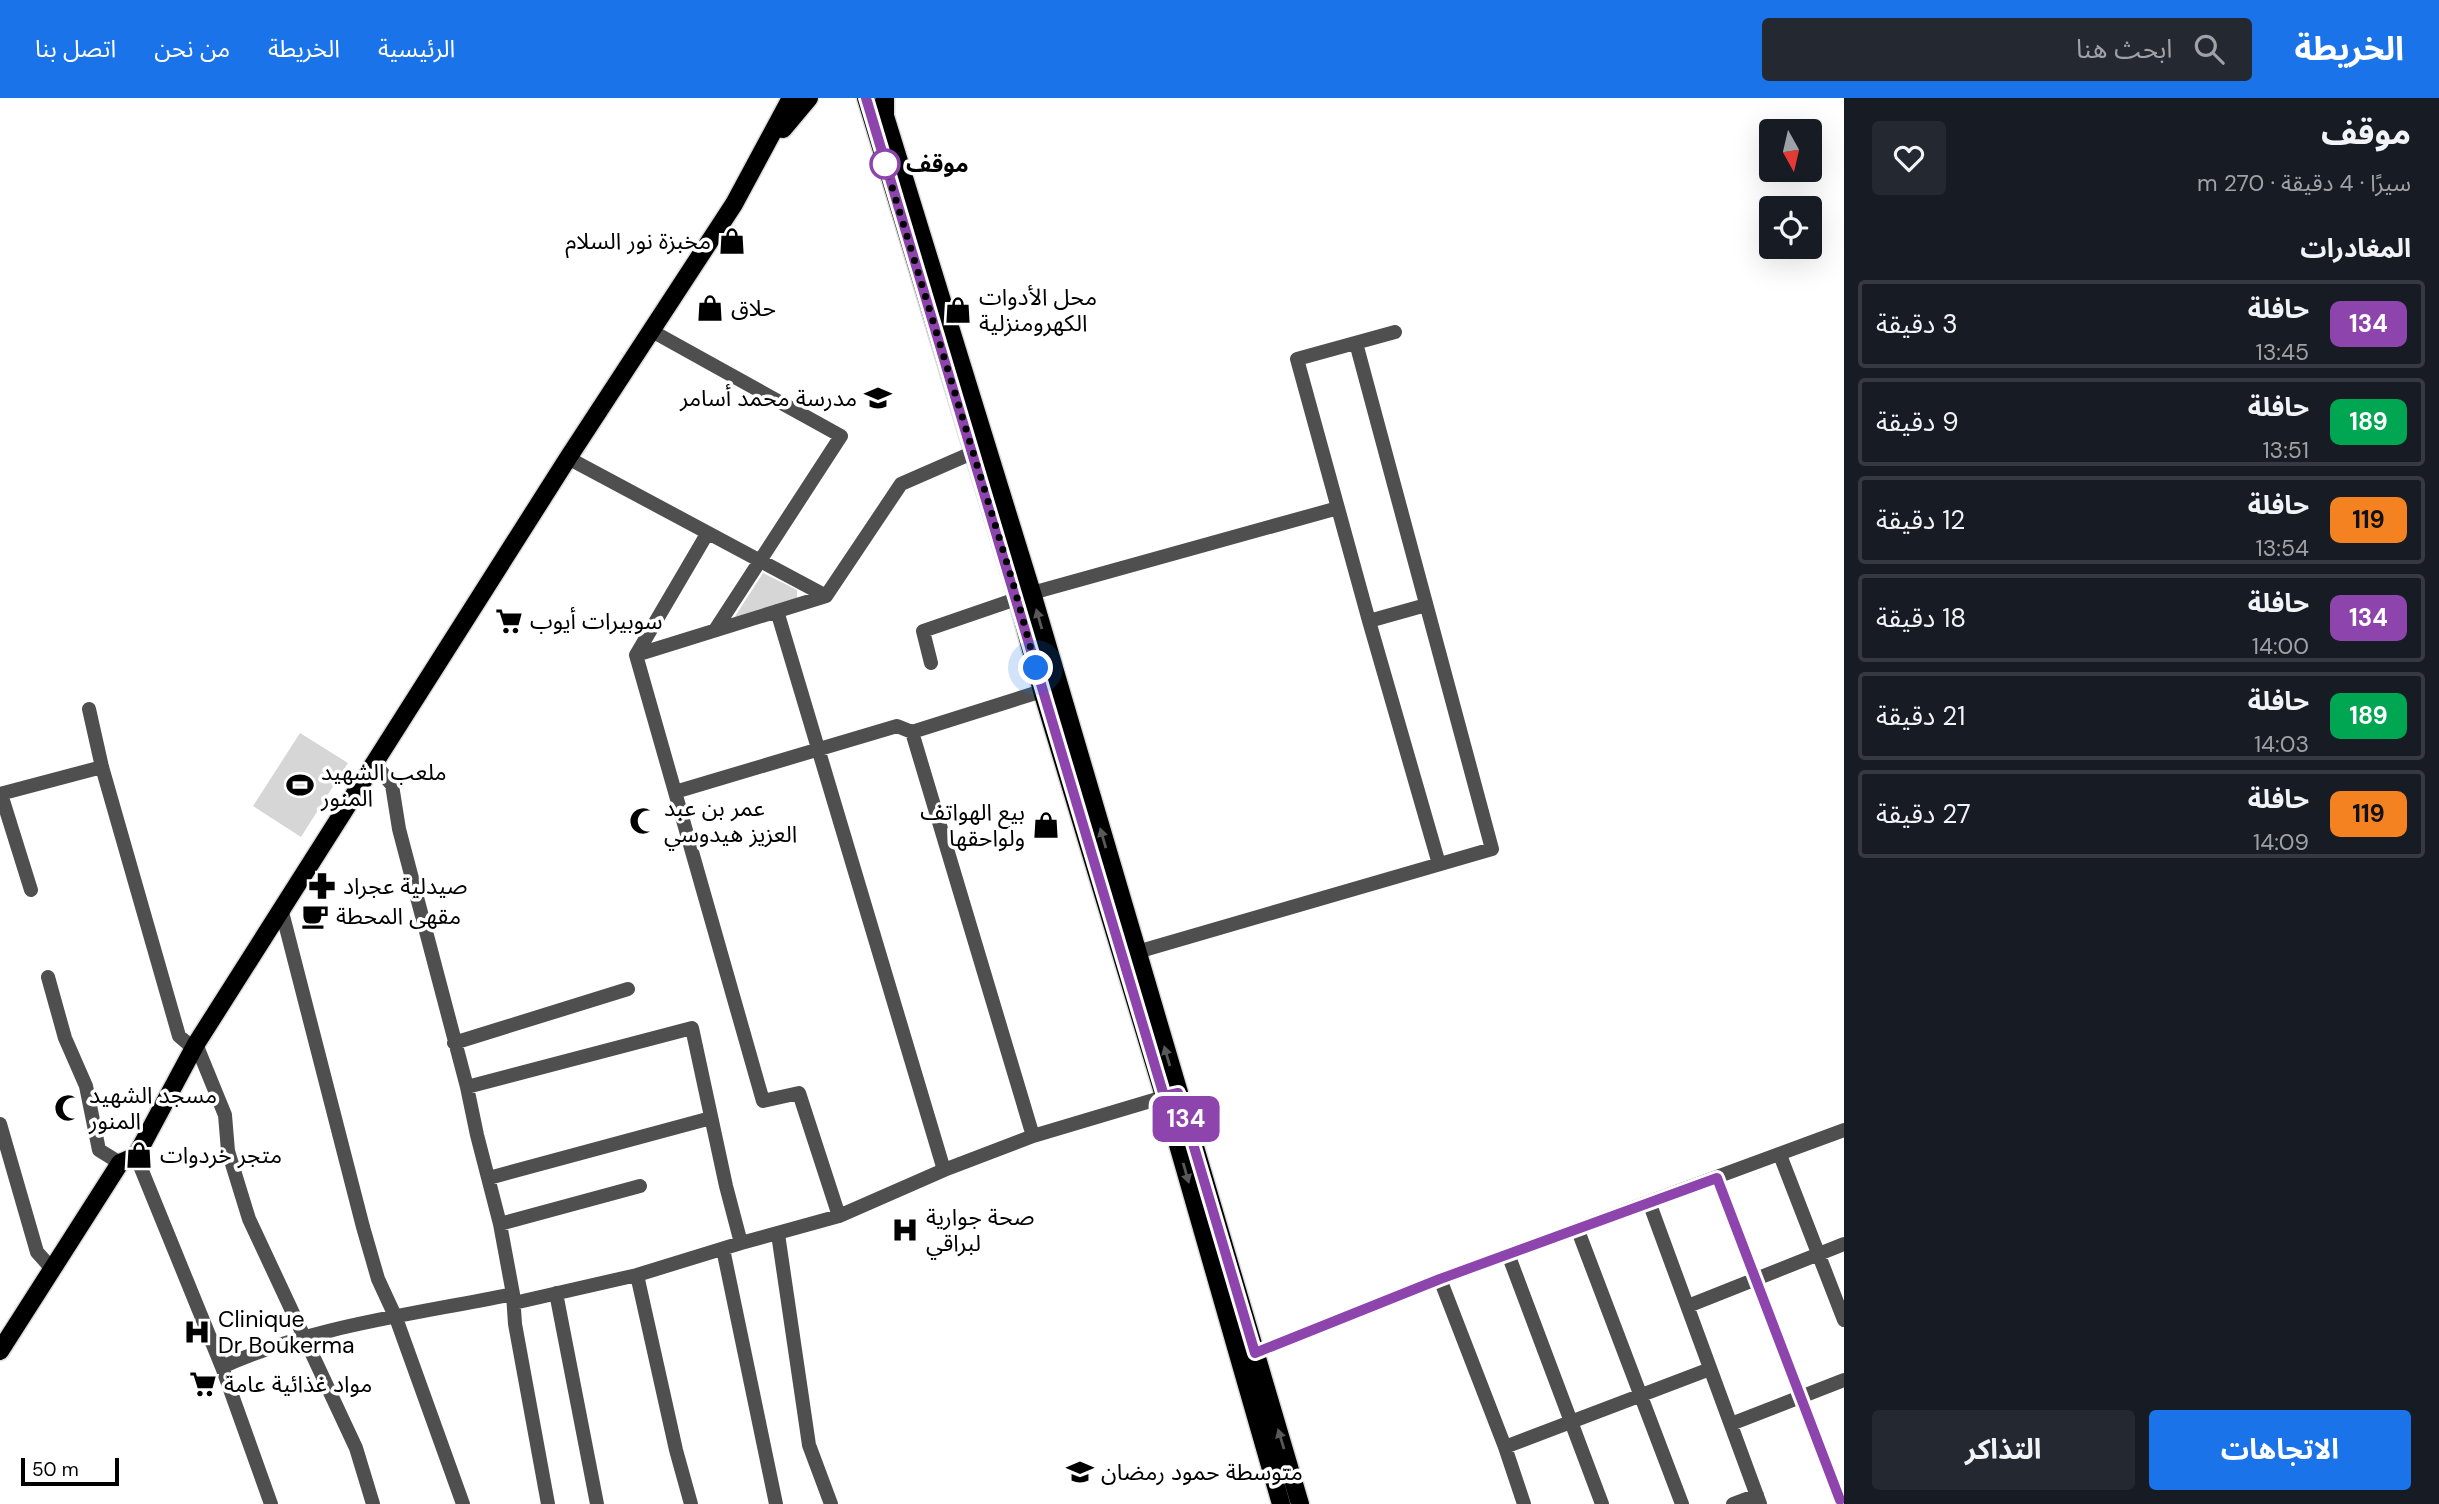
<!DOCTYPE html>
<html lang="ar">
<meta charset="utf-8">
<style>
:root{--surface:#171b24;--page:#242831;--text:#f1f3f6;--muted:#9ea1a6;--line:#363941;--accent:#1a73e8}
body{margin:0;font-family:"DM Sans","Noto Sans Arabic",sans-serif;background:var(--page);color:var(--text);direction:rtl;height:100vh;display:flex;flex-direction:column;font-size:26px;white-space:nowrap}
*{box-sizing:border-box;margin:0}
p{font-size:23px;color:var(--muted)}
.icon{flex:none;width:38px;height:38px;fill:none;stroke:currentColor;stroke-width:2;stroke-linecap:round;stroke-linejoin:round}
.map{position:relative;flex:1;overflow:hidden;direction:ltr}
.drawer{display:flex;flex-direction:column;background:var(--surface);width:595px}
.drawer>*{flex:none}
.badge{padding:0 14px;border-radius:10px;font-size:24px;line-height:46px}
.needle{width:46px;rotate:172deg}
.tools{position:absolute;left:1759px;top:21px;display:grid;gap:14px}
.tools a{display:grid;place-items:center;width:63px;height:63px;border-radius:7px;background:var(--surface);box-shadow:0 7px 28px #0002;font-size:35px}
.scale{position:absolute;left:21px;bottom:18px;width:98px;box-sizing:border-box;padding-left:7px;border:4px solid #000;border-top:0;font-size:19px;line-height:24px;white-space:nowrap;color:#000;-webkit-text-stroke:5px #fff;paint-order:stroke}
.you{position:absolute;width:35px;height:35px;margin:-18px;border:5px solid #fff;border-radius:50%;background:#1a73e8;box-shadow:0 0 0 10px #1a73e833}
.map>.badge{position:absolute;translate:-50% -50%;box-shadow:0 0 0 4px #fff}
h2{padding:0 28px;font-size:26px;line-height:63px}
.round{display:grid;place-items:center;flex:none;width:74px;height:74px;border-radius:7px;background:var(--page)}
.summary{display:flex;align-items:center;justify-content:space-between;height:119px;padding:0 28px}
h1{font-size:33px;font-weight:700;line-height:52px}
.cta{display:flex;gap:14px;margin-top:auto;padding:14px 28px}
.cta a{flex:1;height:80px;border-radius:7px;background:var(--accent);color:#fff;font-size:28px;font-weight:700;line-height:80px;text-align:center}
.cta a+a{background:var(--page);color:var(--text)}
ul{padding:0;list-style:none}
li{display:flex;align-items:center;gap:21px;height:88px;margin:0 14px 10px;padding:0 14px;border:4px solid var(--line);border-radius:7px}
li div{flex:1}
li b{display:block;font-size:26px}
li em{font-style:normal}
li .badge{min-width:77px;font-weight:700;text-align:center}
header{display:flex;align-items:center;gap:42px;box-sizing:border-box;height:98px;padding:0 35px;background:var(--accent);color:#fff}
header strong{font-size:33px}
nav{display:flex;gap:38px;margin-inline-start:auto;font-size:24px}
.search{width:490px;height:63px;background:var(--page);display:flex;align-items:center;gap:18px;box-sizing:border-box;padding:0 24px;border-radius:7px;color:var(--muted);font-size:26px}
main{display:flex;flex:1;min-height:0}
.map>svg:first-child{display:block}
.green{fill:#d6d6d6}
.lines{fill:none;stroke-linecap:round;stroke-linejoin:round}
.major-casing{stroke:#dbdbdb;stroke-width:21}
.minor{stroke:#4f4f4f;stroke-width:14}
.major{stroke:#000;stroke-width:18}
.oneway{fill:#595959}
.line-casing{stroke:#fff;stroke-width:16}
.line{stroke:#8e44ad;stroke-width:10}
.walk{stroke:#000;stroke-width:7;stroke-dasharray:0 12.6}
.stop-dot{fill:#fff;stroke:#8e44ad;stroke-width:3.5}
.labels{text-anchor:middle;stroke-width:7;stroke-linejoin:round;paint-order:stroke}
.stop-label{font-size:23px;font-weight:bold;fill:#000;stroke:#fff;text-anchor:start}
.poi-label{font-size:23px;fill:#000;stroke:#fff;text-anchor:start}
</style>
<header>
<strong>الخريطة</strong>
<div class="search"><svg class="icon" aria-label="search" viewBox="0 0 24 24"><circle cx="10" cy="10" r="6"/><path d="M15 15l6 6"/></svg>ابحث هنا</div>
<nav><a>الرئيسية</a><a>الخريطة</a><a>من نحن</a><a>اتصل بنا</a></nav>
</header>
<main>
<section class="drawer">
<div class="summary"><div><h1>موقف</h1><p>سيرًا · 4 دقيقة · 270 m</p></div><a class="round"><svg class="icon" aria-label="heart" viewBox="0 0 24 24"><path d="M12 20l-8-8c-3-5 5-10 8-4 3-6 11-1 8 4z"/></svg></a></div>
<h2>المغادرات</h2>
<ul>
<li><span class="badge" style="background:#8e44ad;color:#fff">134</span><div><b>حافلة</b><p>13:45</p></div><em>3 دقيقة</em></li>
<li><span class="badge" style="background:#00a651;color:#fff">189</span><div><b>حافلة</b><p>13:51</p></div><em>9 دقيقة</em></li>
<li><span class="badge" style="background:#f58220;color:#111">119</span><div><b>حافلة</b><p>13:54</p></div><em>12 دقيقة</em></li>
<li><span class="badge" style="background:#8e44ad;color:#fff">134</span><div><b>حافلة</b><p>14:00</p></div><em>18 دقيقة</em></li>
<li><span class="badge" style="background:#00a651;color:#fff">189</span><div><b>حافلة</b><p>14:03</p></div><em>21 دقيقة</em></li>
<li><span class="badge" style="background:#f58220;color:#111">119</span><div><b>حافلة</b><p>14:09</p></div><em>27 دقيقة</em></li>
</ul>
<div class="cta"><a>الاتجاهات</a><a>التذاكر</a></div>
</section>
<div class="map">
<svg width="1844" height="1406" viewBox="0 0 1844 1406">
<rect width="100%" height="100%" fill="#fff"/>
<path class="green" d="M763 475 797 492V502L734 520Z
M300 635 348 665 301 739 253 708Z"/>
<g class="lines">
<defs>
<path id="major" d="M866 0 1013 484 1042 593 1164 998 1281 1406
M885 0V18L1032 495 1300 1406
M783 31 809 0
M0 1253 120 1065 136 1058 196 946 568 360 734 106 791 0"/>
</defs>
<use href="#major" class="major-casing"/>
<path class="minor" d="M650 232 841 338 715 532
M1395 234 1297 261 1369 523 1439 766
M568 360 826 498
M707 436 636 557 763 1003 799 995 839 1118
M1032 495 1338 410
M777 513 944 1072
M1369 523 1426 507
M636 557 826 498 901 386 972 355
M931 565 923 533 1016 501
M89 611 102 669 179 938 193 950
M912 634 1042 593
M375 666 392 687 399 731 467 989 477 1037 500 1126 513 1196 515 1226 548 1406
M675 694 897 628 912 634 1033 1038
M0 696 102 669
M1 696 31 792
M281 810 363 1129 378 1181 396 1220 463 1406
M1137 854 1492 751 1356 245
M48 879 65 940 86 988 99 1052 120 1065
M454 945 628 891
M196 946 225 1017 228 1053 249 1121 356 1350 373 1406
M467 989 692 930 726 1088 741 1145
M0 1026 37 1154 52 1171
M1780 1057 1844 1222
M136 1058 222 1269 271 1406
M489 1080 711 1020
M1717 1080 1840 1402
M1649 1104 1760 1406
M500 1126 640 1088
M1577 1130 1682 1406
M778 1136 809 1347 831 1406
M723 1151 776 1406
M1508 1156 1602 1406
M637 1177 676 1352 691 1406
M1440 1181 1505 1349 1524 1406
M556 1195 597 1406
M514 1205 637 1177 741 1145 839 1118 944 1072 1033 1038 1174 996
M1688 1208 1844 1146
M1255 1255 1440 1181 1844 1032
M222 1269C311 1228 417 1216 513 1196
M1731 1326 1844 1282
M1505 1349 1710 1271
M1733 1406 1757 1397"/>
<use href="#major" class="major"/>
</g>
<defs><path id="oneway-solid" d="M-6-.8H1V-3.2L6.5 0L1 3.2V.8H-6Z" transform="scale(1.75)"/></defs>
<g class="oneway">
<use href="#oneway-solid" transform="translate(1039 521) rotate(-106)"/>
<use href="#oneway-solid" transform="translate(1103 740) rotate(-106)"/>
<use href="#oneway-solid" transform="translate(1167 958) rotate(-106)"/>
<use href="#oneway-solid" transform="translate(1186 1075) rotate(74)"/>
<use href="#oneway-solid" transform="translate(1281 1341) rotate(-107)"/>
</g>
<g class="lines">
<defs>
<path id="line" d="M866 0C966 332 1064 666 1164 998L1178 995 1255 1255 1440 1181 1717 1080 1840 1402"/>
</defs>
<use href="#line" class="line-casing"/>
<use href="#line" class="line"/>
<path class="walk" d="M885 66 1013 485 1036 570"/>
</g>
<defs>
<symbol id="shop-bare" viewBox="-9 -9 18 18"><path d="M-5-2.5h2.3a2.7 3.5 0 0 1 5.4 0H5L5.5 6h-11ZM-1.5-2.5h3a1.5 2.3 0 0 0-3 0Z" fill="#000" stroke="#fff" stroke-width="2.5" paint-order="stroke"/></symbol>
<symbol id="school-bare" viewBox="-9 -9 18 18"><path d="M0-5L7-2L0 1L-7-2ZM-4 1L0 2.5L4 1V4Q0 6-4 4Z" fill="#000" stroke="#fff" stroke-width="2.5" paint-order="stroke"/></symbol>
<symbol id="supermarket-bare" viewBox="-9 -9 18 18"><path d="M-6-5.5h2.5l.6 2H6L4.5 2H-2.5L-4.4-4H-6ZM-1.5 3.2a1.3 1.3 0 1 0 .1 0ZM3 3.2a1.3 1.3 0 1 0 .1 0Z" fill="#000" stroke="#fff" stroke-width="2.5" paint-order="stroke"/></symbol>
<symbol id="stadium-bare" viewBox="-9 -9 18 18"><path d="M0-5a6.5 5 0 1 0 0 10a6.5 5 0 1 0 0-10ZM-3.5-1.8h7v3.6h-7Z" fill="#000" stroke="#fff" stroke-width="2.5" paint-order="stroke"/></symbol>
<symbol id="mosque-bare" viewBox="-9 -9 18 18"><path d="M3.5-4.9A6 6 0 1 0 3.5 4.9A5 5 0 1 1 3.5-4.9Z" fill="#000" stroke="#fff" stroke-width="2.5" paint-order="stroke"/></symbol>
<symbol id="pharmacy-bare" viewBox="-9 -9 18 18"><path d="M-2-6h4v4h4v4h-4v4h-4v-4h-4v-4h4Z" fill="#000" stroke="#fff" stroke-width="2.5" paint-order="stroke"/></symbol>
<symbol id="cafe-bare" viewBox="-9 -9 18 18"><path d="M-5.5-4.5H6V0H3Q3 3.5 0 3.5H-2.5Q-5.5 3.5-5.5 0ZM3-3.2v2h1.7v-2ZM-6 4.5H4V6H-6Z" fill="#000" stroke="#fff" stroke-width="2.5" paint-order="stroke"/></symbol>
<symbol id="hospital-bare" viewBox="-9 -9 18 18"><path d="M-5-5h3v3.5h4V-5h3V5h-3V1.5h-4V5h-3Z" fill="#000" stroke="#fff" stroke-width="2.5" paint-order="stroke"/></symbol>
</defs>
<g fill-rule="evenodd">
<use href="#shop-bare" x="713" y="124" width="38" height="38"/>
<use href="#shop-bare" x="691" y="191" width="38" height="38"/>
<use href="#shop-bare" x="939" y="193" width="38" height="38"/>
<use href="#school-bare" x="859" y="281" width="38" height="38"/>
<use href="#supermarket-bare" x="490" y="504" width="38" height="38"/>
<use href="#stadium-bare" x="281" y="668" width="38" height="38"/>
<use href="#mosque-bare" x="624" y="704" width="38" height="38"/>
<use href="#shop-bare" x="1027" y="708" width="38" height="38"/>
<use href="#pharmacy-bare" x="303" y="769" width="38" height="38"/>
<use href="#cafe-bare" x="296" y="799" width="38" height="38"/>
<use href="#mosque-bare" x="49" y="991" width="38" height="38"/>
<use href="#shop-bare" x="120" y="1038" width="38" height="38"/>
<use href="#hospital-bare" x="886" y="1113" width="38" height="38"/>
<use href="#hospital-bare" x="178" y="1215" width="38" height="38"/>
<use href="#supermarket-bare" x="184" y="1267" width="38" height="38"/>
<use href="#school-bare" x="1061" y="1355" width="38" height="38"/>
</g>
<circle class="stop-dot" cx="885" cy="66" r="14"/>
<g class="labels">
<g class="stop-label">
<text x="906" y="74">موقف</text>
</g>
<g class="poi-label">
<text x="711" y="151" text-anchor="end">مخبزة نور السلام</text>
<text x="979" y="207">محل الأدوات<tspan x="979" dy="26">الكهرومنزلية</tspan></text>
<text x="731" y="218">حلاق</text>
<text x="857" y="308" text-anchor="end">مدرسة محمد أسامر</text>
<text x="530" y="531">سوبيرات أيوب</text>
<text x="321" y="682">ملعب الشهيد<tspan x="321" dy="26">المنور</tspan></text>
<text x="664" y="718">عمر بن عبد<tspan x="664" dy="26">العزيز هيدوسي</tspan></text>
<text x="1025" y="722" text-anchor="end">بيع الهواتف<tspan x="1025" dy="26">ولواحقها</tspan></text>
<text x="343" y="796">صيدلية عجراد</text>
<text x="336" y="826">مقهى المحطة</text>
<text x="89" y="1005">مسجد الشهيد<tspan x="89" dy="26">المنور</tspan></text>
<text x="160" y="1065">متجر خردوات</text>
<text x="926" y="1127">صحة جوارية<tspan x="926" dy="26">لبراقي</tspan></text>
<text x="218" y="1229">Clinique<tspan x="218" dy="26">Dr Boukerma</tspan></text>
<text x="224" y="1294">مواد غذائية عامة</text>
<text x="1101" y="1382">متوسطة حمود رمضان</text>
</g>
</g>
</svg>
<div class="tools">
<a><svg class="needle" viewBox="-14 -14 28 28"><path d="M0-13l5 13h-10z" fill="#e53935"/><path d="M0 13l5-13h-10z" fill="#9ea1a6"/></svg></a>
<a><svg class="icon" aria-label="locate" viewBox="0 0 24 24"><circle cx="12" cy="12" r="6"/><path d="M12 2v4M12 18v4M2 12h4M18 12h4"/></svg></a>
</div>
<div class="scale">50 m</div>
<div class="you" style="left:1036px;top:570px"></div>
<b class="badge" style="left:1186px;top:1021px;background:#8e44ad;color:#fff">134</b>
</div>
</main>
